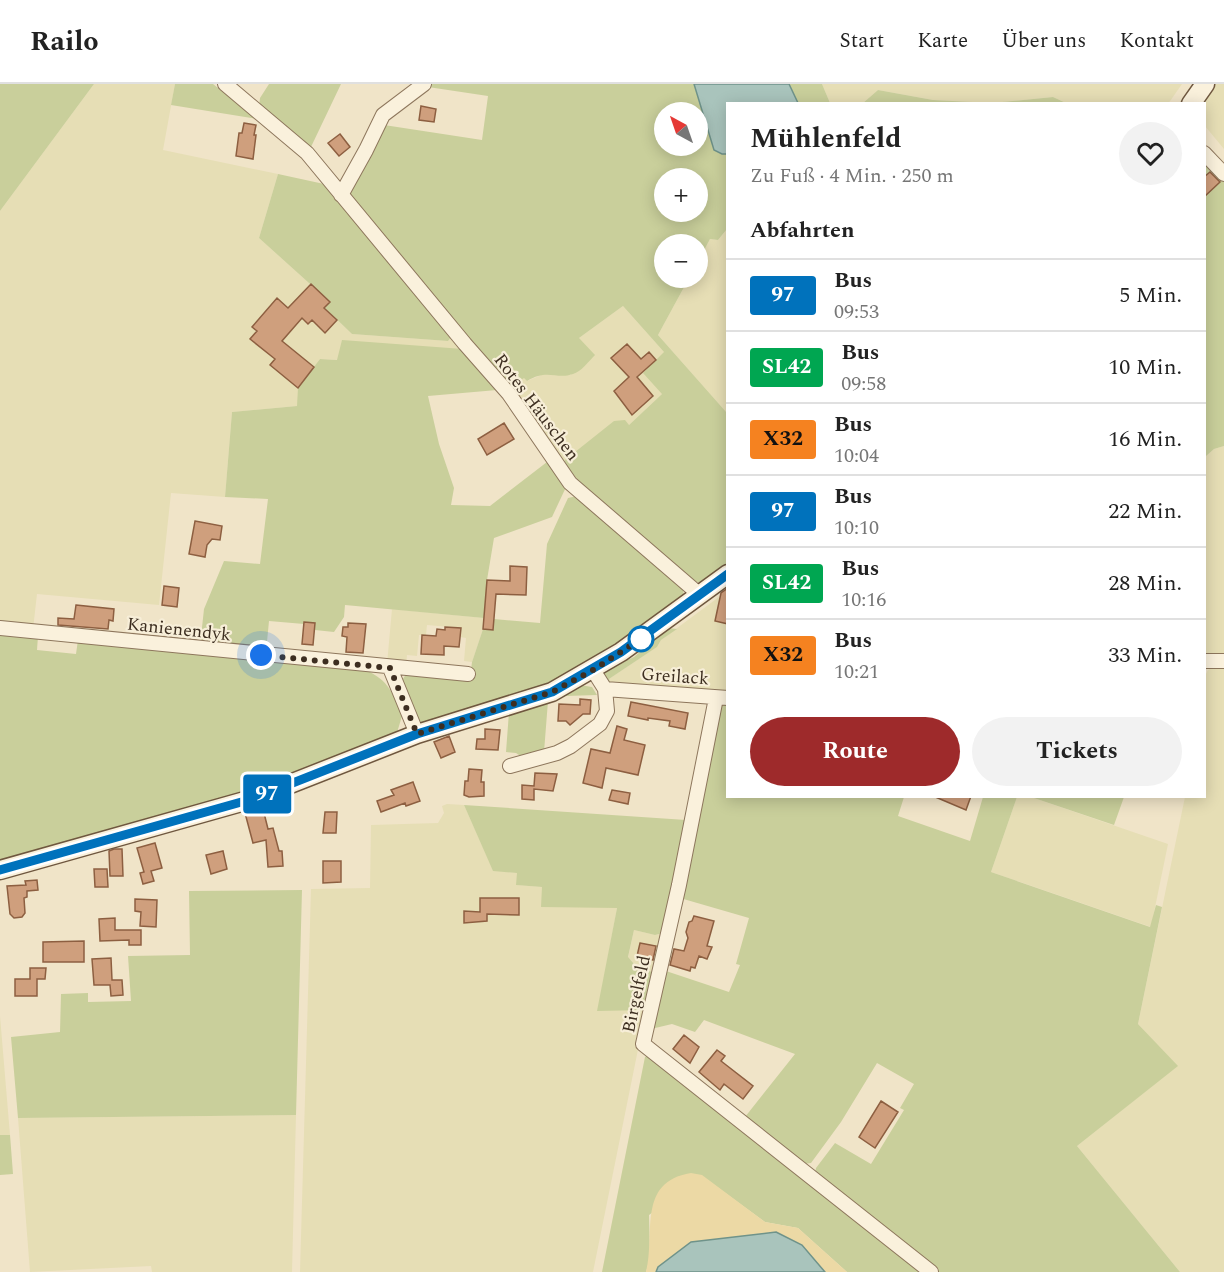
<!DOCTYPE html>
<html lang="de">
<meta charset="utf-8">
<style>
:root{--surface:#fff;--page:#f2f2f2;--text:#222;--muted:#767676;--line:#e0e0e0;--accent:#9e2a2b}
body{margin:0;font-family:Spectral,serif;background:var(--page);color:var(--text);height:100vh;display:flex;flex-direction:column;font-size:22px;white-space:nowrap}
*{box-sizing:border-box;margin:0}
p{font-size:20px;color:var(--muted)}
.icon{flex:none;width:33px;height:33px;fill:none;stroke:currentColor;stroke-width:2;stroke-linecap:round;stroke-linejoin:round}
.map{position:relative;flex:1;overflow:hidden}
.side{position:absolute;left:726px;top:18px;width:480px;height:696px;display:flex;flex-direction:column;background:var(--surface);border-radius:0px;box-shadow:0 3px 15px #0003}
.side>*{flex:none}
.badge{padding:0 12px;border-radius:4px;font-size:21px;line-height:39px}
.needle{width:39px;rotate:320deg}
.buttons{position:absolute;left:654px;top:18px;display:grid;gap:12px}
.buttons a{display:grid;place-items:center;width:54px;height:54px;border-radius:50%;background:var(--surface);box-shadow:0 3px 15px #0003;font-size:30px}
.you{position:absolute;width:30px;height:30px;margin:-15px;border:4px solid #fff;border-radius:50%;background:#1a73e8;box-shadow:0 0 0 9px #1a73e833}
.map>.badge{position:absolute;translate:-50% -50%;box-shadow:0 0 0 3px #fff}
h2{padding:0 24px;font-size:22px;line-height:54px}
.round{display:grid;place-items:center;flex:none;width:63px;height:63px;border-radius:32px;background:var(--page)}
.head{display:flex;align-items:center;justify-content:space-between;height:102px;padding:0 24px}
h1{font-size:28px;font-weight:700;line-height:45px}
.action{display:flex;gap:12px;margin-top:auto;padding:12px 24px}
.action a{flex:1;height:69px;border-radius:36px;background:var(--accent);color:#fff;font-size:24px;font-weight:700;line-height:69px;text-align:center}
.action a+a{background:var(--page);color:var(--text)}
ul{padding:0;list-style:none}
li{display:flex;align-items:center;gap:18px;height:72px;padding:0 24px;border-top:2px solid var(--line)}
li div{flex:1}
li b{display:block;font-size:22px}
li em{font-style:normal}
li .badge{min-width:66px;font-weight:700;text-align:center}
header{display:flex;align-items:center;gap:36px;box-sizing:border-box;height:84px;padding:0 30px;background:var(--surface);border-bottom:2px solid var(--line)}
header strong{font-size:28px}
nav{display:flex;gap:33px;margin-inline-start:auto;font-size:21px}
.map>svg:first-child{display:block}
.farmland{fill:#e6deb5}
.green{fill:#c9cf9b;fill-rule:evenodd}
.sand{fill:#ecd9a5}
.water{fill:#a9c4bc;stroke:#6f938a;stroke-width:1.5}
.building{fill:#cf9f7d;stroke:#8d5f41;stroke-width:1.5}
.lines{fill:none;stroke-linecap:round;stroke-linejoin:round}
.street-casing{stroke:#8d765c;stroke-width:16}
.secondary-casing{stroke:#6f573f;stroke-width:21}
.street{stroke:#faf1dc;stroke-width:14}
.secondary{stroke:#faf1dc;stroke-width:18}
.line-casing{stroke:#fff;stroke-width:14}
.line{stroke:#0072bc;stroke-width:9}
.walk{stroke:#3d2e20;stroke-width:6;stroke-dasharray:0 10.8}
.stop-dot{fill:#fff;stroke:#0072bc;stroke-width:3}
.labels{text-anchor:middle;stroke-width:4.5;stroke-linejoin:round;paint-order:stroke}
.street-label{font-size:18px;fill:#3d2e20;stroke:#f7eed8}
</style>
<header>
<strong>Railo</strong>
<nav><a>Start</a><a>Karte</a><a>Über uns</a><a>Kontakt</a></nav>
</header>
<div class="map">
<svg width="1224" height="1188" viewBox="0 0 1224 1188">
<rect width="100%" height="100%" fill="#f0e4c8"/>
<path class="farmland" d="M94 0H175L163 66 278 90 259 154 330 218 325 224 352 250 448 257 452 252 463 265 338 276 320 275 315 283 297 322 232 328 225 413 171 409 159 521 37 510 33 545 0 541V127Z
M822 0H1182L1168 20 1066 19 1053 13 992 19 933 16 878 6 863 19H830Z
M1214 0H1224V65L1205 42 1204 20H1200Z
M727 145V329L658 251 689 194H698V178L710 155 718 156Z
M623 222 665 269 662 310 629 341 564 380 509 304 524 293 527 297 546 289 571 291 579 254Z
M1224 362V572L1205 573V373L1214 365Z
M727 507V610L611 601 609 595 657 563 661 556Z
M392 525 484 534 483 545 472 578 464 577 466 554 460 553 461 544 427 541 426 551H419L417 572 407 571 406 582 387 580Z
M1218 581H1224V1188H1180L1077 1062 1177 982 1138 940 1185 713 1204 712 1205 592 1208 586Z
M1017 713H1031L1168 760 1151 843 991 788Z
M447 720 464 721 493 786 517 789V801L542 803 617 824 598 926H646L593 1188H300L311 805 370 804 371 741 438 739 444 729 442 722Z
M634 846 655 851 663 849 654 889 634 880 628 874Z
M0 932 10 1051H0Z
M296 1031 292 1188H152L151 1182 30 1188 18 1034Z"/>
<path class="green" d="M0 0H94L0 127Z
M175 0H213L257 35 171 21Z
M269 0H341L310 65 259 23 260 14Z
M432 0H694L714 66 722 70H727V145L718 156 710 155 698 178V160H664V194H689L658 251 727 329 728 481 705 500 690 496 585 404 564 380 565 376 614 337 625 336 629 341 662 310 643 289 664 268 623 222 579 254 595 271C589 277 581 288 573 290 556 296 548 284 527 297L524 294 509 304 347 109 384 41 482 56 488 12 428 3ZM664 28H698V62H664ZM664 94H698V128H664Z
M789 0H822L830 19H798Z
M878 6 933 16 992 19 1053 13 1066 19H863Z
M1205 77 1224 98V362L1214 365 1205 373Z
M278 90 324 100 374 161 381 167 452 252 448 257 352 250 325 224 330 218 259 154Z
M342 256 463 265 497 306 428 312 439 360 454 404 451 421 490 422 547 378 567 401 552 433 494 454 487 496 484 534 345 521 344 533 334 548 315 546V539L304 538V540L269 537 266 568 200 562 204 525 224 477 260 480 268 415 225 413 232 328 297 322 298 304 320 275 337 276Z
M577 412 683 504 684 515 615 566 553 601 428 641 417 636 401 598 408 587 470 594 472 578 483 545 493 546 494 535 540 539 547 460 568 414Z
M668 544 677 545 661 556 657 563 609 595 611 601 602 593 606 586 634 573Z
M0 547 38 552 37 566 76 570 78 556 360 583C388 596 391 604 402 632L396 652 263 705 0 778Z
M580 601 592 603 597 611 566 612 548 617 544 668 522 673 516 669 506 668 509 628Z
M719 620H727L728 712 904 713 898 732 970 757 983 713H1017L991 788 1150 843 1156 821 1162 823 1138 940 1178 982 1077 1062 1180 1188H938L815 1089 816 1084 835 1059 871 1080 904 1026 900 1024 914 1000 877 979 841 1038 811 1079 804 1080 745 1033 795 970 704 936 695 948 672 940 651 945 663 886 729 908 740 881 736 880 749 834 680 814Z
M1031 713H1124L1114 741Z
M464 721 686 736 663 849 655 851 634 846 628 873 634 880 654 889 646 926 597 927 617 824 541 823 542 803 516 801 517 789 493 787Z
M302 806 296 1031 18 1034 11 953 60 948 61 910 88 909V918L131 917 128 872 190 871 189 807Z
M650 970 923 1188H847L798 1144 765 1138 702 1092 649 1131 650 1174 646 1188H602L645 973Z
M0 1051H10L13 1090 0 1091Z"/>
<path class="sand" d="M691 1089 702 1091 765 1138 798 1144 847 1188H825L802 1161 658 1183 656 1188H646C656 1150 636 1098 691 1089Z"/>
<path class="water" d="M694 0H789L798 19 728 20 727 70H722L714 66Z
M776 1148 802 1161 825 1188H656L658 1183 691 1158Z"/>
<path class="building" d="M421 22 436 25 434 38 419 36Z
M244 39 256 41 254 51H256L253 75 236 72 239 49H242Z
M340 50 350 63 339 72 328 59Z
M1210 88 1220 98 1204 113V93Z
M311 200 330 218 324 224 337 236 325 249 312 236 308 240 302 234 282 257 314 283 298 304 270 281 275 275 250 255 257 247 252 243 277 214 288 224Z
M627 260 641 275 649 268 656 276 637 293 653 312 632 331 614 307 629 293 611 274Z
M504 339 514 355 487 371 478 355Z
M195 437 222 442 220 456 212 455 207 461 205 473 189 470Z
M510 482 527 483 526 511 496 510 493 546 483 545 487 496 510 497Z
M164 502 179 504 177 523 162 521Z
M728 504V540L715 537 721 509Z
M76 521 114 525 113 537 109 536 108 545 58 541V534L74 535Z
M304 538 315 539 313 561 302 560Z
M348 539 366 540 363 569 346 568 347 553 342 552 343 543H348Z
M445 543 461 544 459 563 444 562V571L421 570 422 551 436 552 437 545 445 546Z
M580 615 591 616 590 630H583L570 641 566 637H558L559 620 580 621Z
M631 618 688 629 685 645 669 642 670 637 648 634V636L628 632Z
M617 642 627 645 624 656 645 661 638 691 606 684 602 704 583 699 591 665 610 669Z
M485 645 500 646 498 666 476 665 477 655H485Z
M449 652 455 668 441 674 434 658Z
M469 685 482 686 481 698H484V712L469 713 464 711 465 697H468Z
M535 689 557 690 553 707 534 705V716L522 715V701L534 702Z
M413 698 420 717 406 722 405 719 381 728 377 717 394 711 391 706Z
M612 706 630 709 628 720 609 716Z
M933 712H971L966 726Z
M263 725 268 745 273 744 279 767H282L283 782 268 783 266 756 253 759 245 729Z
M325 728H337L336 749H323Z
M155 759 162 784 151 787 154 797 143 800 140 789 144 788 137 764Z
M114 765H122L123 792H110L109 767Z
M223 767 227 785 211 790 206 771Z
M323 777H341V798L323 799Z
M94 785H107L108 803H95Z
M37 796 38 806 27 807V813L24 814 25 829 22 833 14 834 10 830 7 802 26 801 25 797Z
M480 814H519V831L487 830V837L464 839V827L480 828Z
M135 815 157 816 156 843 140 842 141 828 135 827Z
M694 832 714 837 707 862 712 863 707 875 699 872 695 884 691 883 690 887 670 881 674 865 684 867 688 854 686 848 689 838 692 837Z
M115 834V846H141V861H129V856L100 857 99 835Z
M84 857V878H43V858Z
M640 859 656 862 653 876 637 872Z
M111 874 112 896H122L123 911 111 912 110 901H94L92 875Z
M30 884H46L45 895H37V912H15V895H30Z
M684 951 699 963 690 979 673 965Z
M717 966 725 972 721 977 753 1002 743 1015 724 1000 720 1006 699 988Z
M881 1017 898 1028 875 1064 859 1053Z"/>
<g class="lines">
<defs>
<path id="street" d="M225 0 307 69 465 260 509 310 570 399 700 511
M1204 69 1224 90
M341 111 366 66 383 31 424 0
M0 544 468 590
M1204 577H1224
M390 584 417 650
M593 586 605 605 728 614
M716 614 679 801 643 960 931 1188
M510 682 557 669 571 662 600 640 607 627 605 605"/>
<path id="secondary" d="M1191 20 1205 0
M0 786 252 715 417 650 552 608 621 568 728 490"/>
</defs>
<use href="#street" class="street-casing"/>
<use href="#secondary" class="secondary-casing"/>
<use href="#street" class="street"/>
<use href="#secondary" class="secondary"/>
</g>
<g class="lines">
<defs>
<path id="line" d="M0 786 252 715 417 650 552 608 621 568 728 490"/>
</defs>
<use href="#line" class="line-casing"/>
<use href="#line" class="line"/>
<path class="walk" d="M261 571 390 584 417 650 552 608 593 586 641 555"/>
</g>
<circle class="stop-dot" cx="641" cy="555" r="12"/>
<g class="labels">
<g class="street-label">
<text transform="translate(537 323) rotate(53)" y="6">Rotes Häuschen</text>
<text transform="translate(179 545) rotate(6)" y="6">Kanienendyk</text>
<text transform="translate(675 592) rotate(4)" y="6">Greilack</text>
<text transform="translate(636 910) rotate(-78)" y="6">Birgelfeld</text>
</g>
</g>
</svg>
<div class="buttons">
<a><svg class="needle" viewBox="-14 -14 28 28"><path d="M0-13l5 13h-10z" fill="#e53935"/><path d="M0 13l5-13h-10z" fill="#767676"/></svg></a>
<a>+</a>
<a>−</a>
</div>
<div class="you" style="left:261px;top:571px"></div>
<b class="badge" style="left:267px;top:710px;background:#0072bc;color:#fff">97</b>
<section class="side">
<div class="head"><div><h1>Mühlenfeld</h1><p>Zu Fuß · 4 Min. · 250 m</p></div><a class="round"><svg class="icon" aria-label="heart" viewBox="0 0 24 24"><path d="M12 20l-8-8c-3-5 5-10 8-4 3-6 11-1 8 4z"/></svg></a></div>
<h2>Abfahrten</h2>
<ul>
<li><span class="badge" style="background:#0072bc;color:#fff">97</span><div><b>Bus</b><p>09:53</p></div><em>5 Min.</em></li>
<li><span class="badge" style="background:#00a651;color:#fff">SL42</span><div><b>Bus</b><p>09:58</p></div><em>10 Min.</em></li>
<li><span class="badge" style="background:#f58220;color:#111">X32</span><div><b>Bus</b><p>10:04</p></div><em>16 Min.</em></li>
<li><span class="badge" style="background:#0072bc;color:#fff">97</span><div><b>Bus</b><p>10:10</p></div><em>22 Min.</em></li>
<li><span class="badge" style="background:#00a651;color:#fff">SL42</span><div><b>Bus</b><p>10:16</p></div><em>28 Min.</em></li>
<li><span class="badge" style="background:#f58220;color:#111">X32</span><div><b>Bus</b><p>10:21</p></div><em>33 Min.</em></li>
</ul>
<div class="action"><a>Route</a><a>Tickets</a></div>
</section>
</div>
